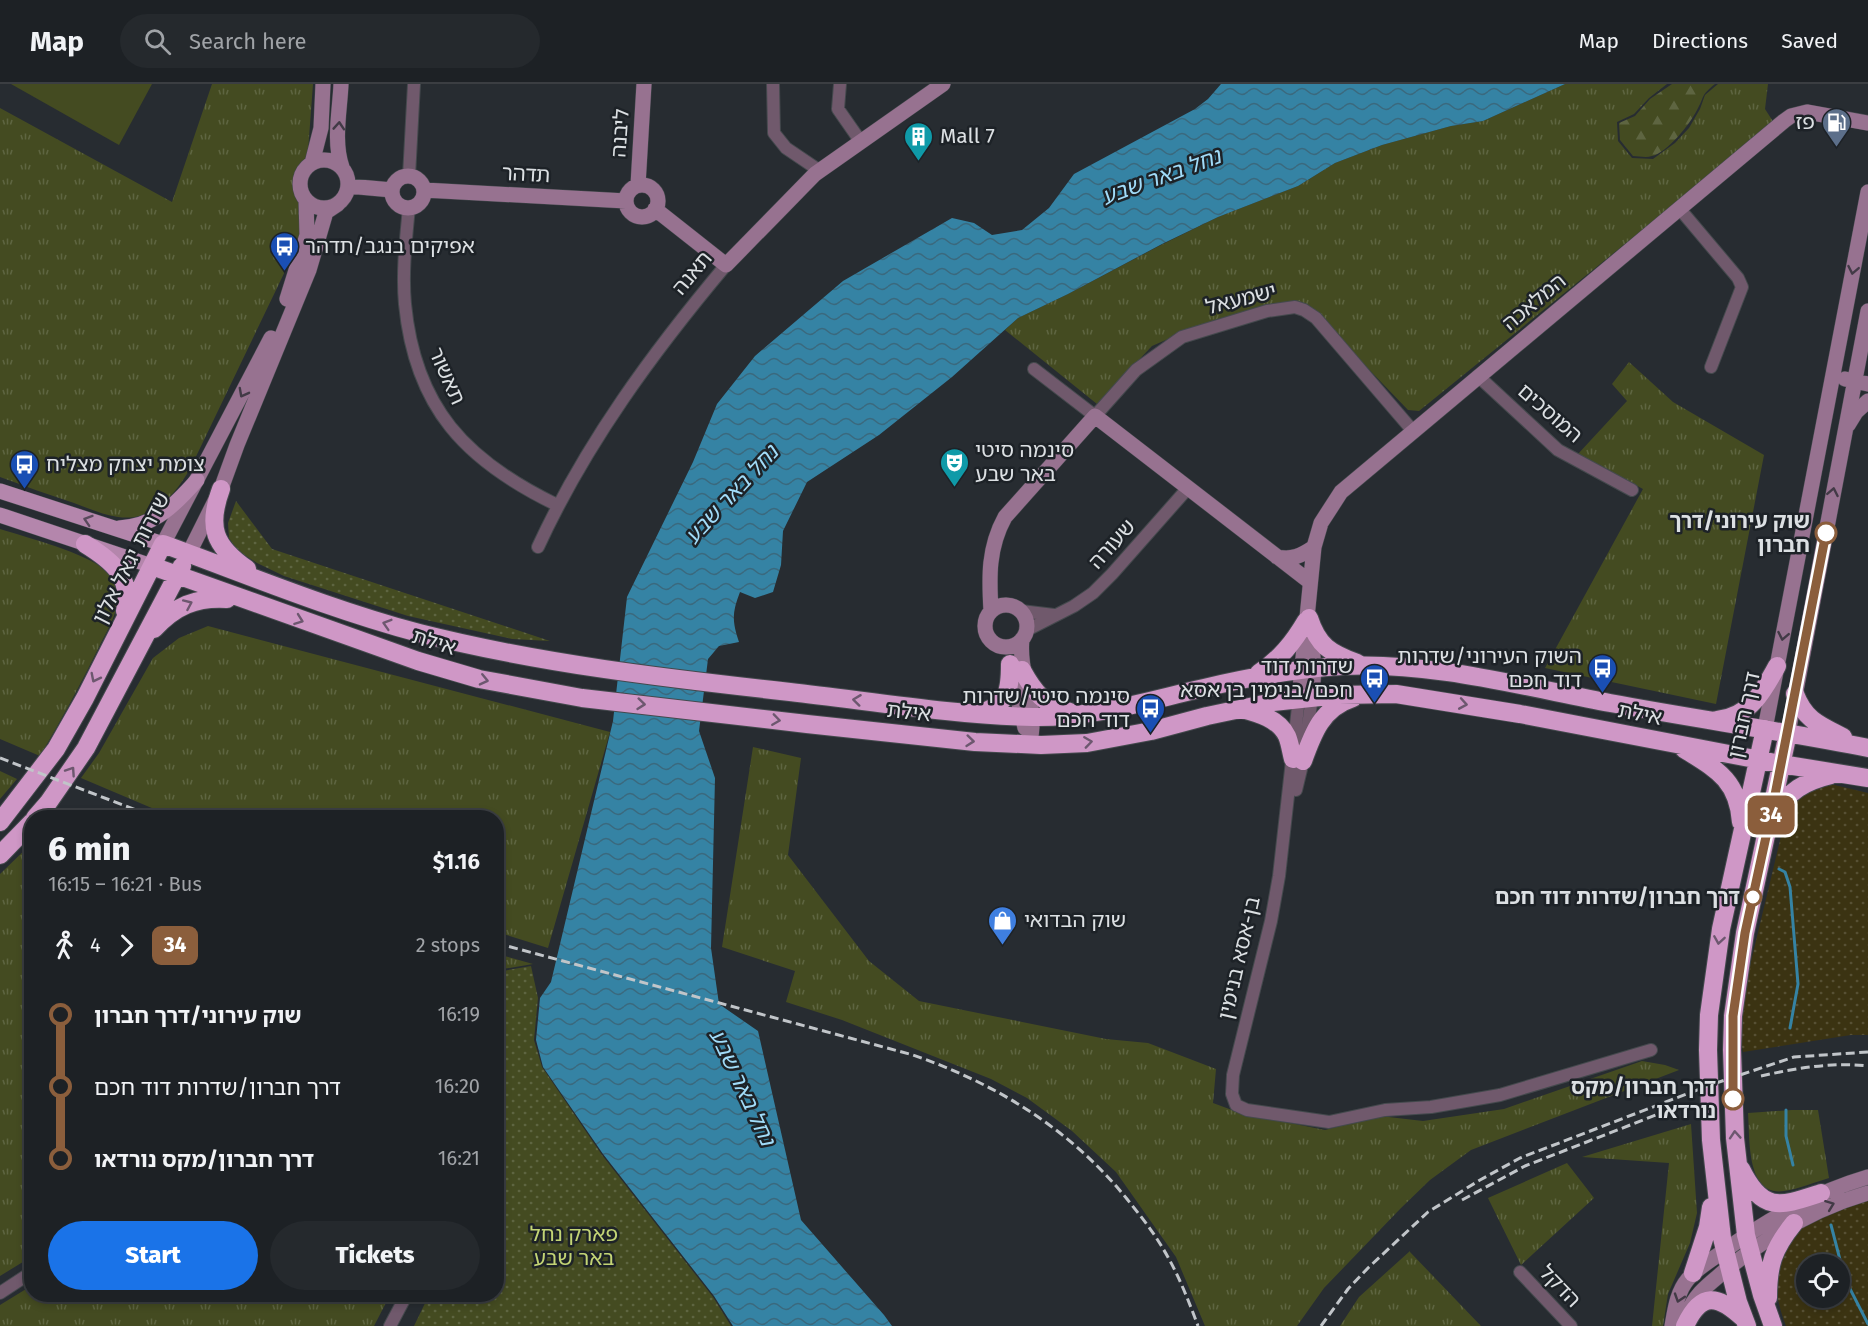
<!DOCTYPE html>
<meta charset="utf-8">
<style>
:root{--surface:#1d2125;--page:#25292d;--text:#f1f3f6;--muted:#a0a3a7;--line:#3b3e42;--accent:#1a73e8}
body{margin:0;font-family:"Fira Sans","Noto Sans Hebrew",sans-serif;background:var(--page);color:var(--text);height:100vh;display:flex;flex-direction:column;font-size:22px;white-space:nowrap}
*{box-sizing:border-box;margin:0}
p{font-size:20px;color:var(--muted)}
.icon{flex:none;width:33px;height:33px;fill:none;stroke:currentColor;stroke-width:2;stroke-linecap:round;stroke-linejoin:round}
.map{position:relative;flex:1;overflow:hidden}
.drawer{position:absolute;left:24px;top:726px;width:480px;height:492px;display:flex;flex-direction:column;background:var(--surface);border-radius:24px;box-shadow:0 3px 9px #0003,0 0 0 2px var(--line)}
.drawer>*{flex:none}
.badge{padding:0 12px;border-radius:9px;font-size:21px;line-height:39px}
.controls{position:absolute;left:1796px;top:1170px;display:grid;gap:12px}
.controls a{display:grid;place-items:center;width:54px;height:54px;border-radius:50%;background:var(--surface);box-shadow:0 3px 9px #0003,0 0 0 2px var(--line);font-size:30px}
.map>.badge{position:absolute;translate:-50% -50%;box-shadow:0 0 0 3px #fff}
.legs{display:flex;align-items:center;gap:9px;height:66px;padding:0 24px;font-size:20px}
.legs p{margin-inline-start:auto}
.summary{display:flex;align-items:center;justify-content:space-between;height:102px;padding:0 24px}
h1{font-size:33px;font-weight:800;line-height:45px}
.button{display:flex;gap:12px;margin-top:auto;padding:12px 24px}
.button a{flex:1;height:69px;border-radius:36px;background:var(--accent);color:#fff;font-size:24px;font-weight:800;line-height:69px;text-align:center}
.button a+a{background:var(--page);color:var(--text)}
ul{padding:0 24px;list-style:none}
li{display:flex;align-items:center;gap:21px;height:72px;font-size:22px}
li i{display:grid;place-items:center;width:9px;height:100%;margin:0 8px;background:currentColor}
li i::after{content:'';width:15px;height:15px;margin:-8px;border:4px solid;border-radius:50%;background:var(--surface)}
li p{margin-inline-start:auto}
li:first-child i{background:linear-gradient(#0000 50%,currentColor 0)}
li:last-child i{background:linear-gradient(currentColor 50%,#0000 0)}
header{display:flex;align-items:center;gap:36px;box-sizing:border-box;height:84px;padding:0 30px;background:var(--surface);border-bottom:2px solid var(--line)}
header strong{font-size:28px}
nav{display:flex;gap:33px;margin-inline-start:auto;font-size:21px}
.search{width:420px;height:54px;background:var(--page);display:flex;align-items:center;gap:15px;box-sizing:border-box;padding:0 21px;border-radius:33px;color:var(--muted);font-size:22px}
.map>svg:first-child{display:block}
.grass{fill:url(#grass-tufts)}
.forest{fill:url(#forest-firs)}
.sand{fill:url(#sand-dots);fill-rule:evenodd}
.park{fill:url(#park-dots)}
.pitch{fill:#444b21}
.water{fill:url(#water-waves)}
.lines{fill:none;stroke-linecap:round;stroke-linejoin:round}
.stream{stroke:#3583a4;stroke-width:3}
.street-casing{stroke:#44494d;stroke-width:14}
.secondary-casing{stroke:#44494d;stroke-width:16}
.primary-casing{stroke:#44494d;stroke-width:16}
.highway-casing{stroke:#44494d;stroke-width:20}
.street{stroke:#70596c;stroke-width:12}
.secondary{stroke:#977290;stroke-width:15}
.primary{stroke:#b486ac;stroke-width:15}
.highway{stroke:#cf97c6;stroke-width:18}
.rail{stroke:#c1c5c9;stroke-width:3;stroke-dasharray:9 4.5;stroke-linecap:butt}
.oneway{stroke:#423a46}
.oneway2{stroke:#594a5c}
.oneway3{stroke:#6d576f}
.line-1-casing{stroke:#fff;stroke-width:14}
.line-1{stroke:#8b5e3c;stroke-width:9}
.stop-1-dot{fill:#fff;stroke:#8b5e3c;stroke-width:3}
.labels{text-anchor:middle;stroke-width:5;stroke-linejoin:round;paint-order:stroke}
.poi-label{font-size:21px;fill:#dce0e3;stroke:#1d2227;text-anchor:start}
.street-label{font-size:21px;fill:#dce0e3;stroke:#1d2227}
.stop-label{font-size:21px;font-weight:bold;fill:#dce0e3;stroke:#1d2227;text-anchor:end}
.park-label{font-size:21px;fill:#c3d475;stroke:#1d2227}
.water-label{font-size:22px;font-style:italic;fill:#a1dcf9;stroke:#1d2227}
</style>
<header>
<strong>Map</strong>
<div class="search"><svg class="icon" aria-label="search" viewBox="0 0 24 24"><circle cx="10" cy="10" r="6"/><path d="M15 15l6 6"/></svg>Search here</div>
<nav><a>Map</a><a>Directions</a><a>Saved</a></nav>
</header>
<div class="map">
<svg width="1868" height="1242" viewBox="0 0 1868 1242">
<defs>
<pattern id="grass-tufts" width="24" height="20" patternUnits="userSpaceOnUse" patternTransform="scale(1.5)"><rect width="24" height="20" fill="#444b21"/><path d="M3 7l-1-3M5 7V3M7 7l1-3M15 17l-1-3M17 17v-4M19 17l1-3" fill="none" stroke="#5e6541"/></pattern>
<pattern id="forest-firs" width="22" height="20" patternUnits="userSpaceOnUse" patternTransform="scale(1.5)"><rect width="22" height="20" fill="#444b21"/><path d="M5 1l3.5 6h-7zM16 11l3.5 6h-7z" fill="#5e6541"/></pattern>
<pattern id="sand-dots" width="8" height="8" patternUnits="userSpaceOnUse" patternTransform="scale(1.5)"><rect width="8" height="8" fill="#3b3312"/><path d="M2 2h.1M6 6h.1" fill="none" stroke="#575034" stroke-width="1.8" stroke-linecap="round"/></pattern>
<pattern id="park-dots" width="8" height="8" patternUnits="userSpaceOnUse" patternTransform="scale(1.5)"><rect width="8" height="8" fill="#444b21"/><path d="M2 2h.1M6 6h.1" fill="none" stroke="#5e6541" stroke-width="1.8" stroke-linecap="round"/></pattern>
<pattern id="water-waves" width="16" height="10" patternUnits="userSpaceOnUse" patternTransform="scale(1.5)"><rect width="16" height="10" fill="#3583a4"/><path d="M0 5q4-4 8 0t8 0" fill="none" stroke="#3a697e"/></pattern>
</defs>
<rect width="100%" height="100%" fill="#272c31"/>
<path class="grass" d="M212 0H313L308 67 295 100 296 109 301 120 302 152 190 385C174 412 152 438 118 433 103 431 88 424 74 419 49 411 25 402 0 393V24L172 118Z
M1565 0H1667L1649 14 1634 30 1617 38 1618 57 1632 74 1653 75 1675 59 1689 44 1700 25 1705 11 1718 0H1768L1765 25 1774 39 1419 327 1408 326 1306 220 1260 223 1177 251 1152 262 1097 320 1005 246 1018 234 1068 210 1159 162 1218 133 1298 102 1335 79 1382 61 1451 42 1483 37Z
M1629 278 1673 318 1764 371 1716 620 1545 584 1643 405 1578 370 1627 317 1612 300Z
M0 445C28 454 85 468 106 487 115 495 119 509 117 520 115 535 105 550 99 563 81 600 61 636 40 672L0 655Z
M208 542 610 648 548 864 497 848 496 734 173 733 81 694 99 669 153 574 179 554Z
M753 663 801 674 788 771 869 877 919 917 1106 955 1148 959 1216 985 1213 1019 1240 1029 1325 1046 1380 1032 1423 1037 1504 1025 1642 977 1665 981 1679 986 1471 1066 1430 1096 1401 1124 1324 1204 1297 1242H1205L1176 1173 1116 1088 1072 1047 1027 1014 991 995 842 936 786 918 795 887 722 863Z
M0 687 17 695 0 715Z
M31 760V1173L0 1192V790Z
M497 870 533 880 497 886Z
M1792 1026H1818L1829 1094C1815 1098 1799 1105 1784 1107 1746 1113 1750 1054 1748 1029Z
M1691 1040 1697 1129 1690 1159 1668 1210 1663 1242H1652L1669 1079 1582 1073Z
M1567 1079 1594 1114 1521 1181 1488 1114Z
M1410 1167V1168L1481 1242H1340L1359 1213Z
M31 1202 32 1210 390 1211 374 1242H0V1221Z"/>
<path class="forest" d="M1672 0H1715C1700 12 1705 12 1697 26 1690 40 1667 69 1652 72 1646 74 1639 72 1633 72L1620 56 1619 39 1635 32 1650 15Z"/>
<path class="sand" d="M1822 698 1868 709V951H1851L1743 968 1737 936 1789 719Z
M1868 1116V1242H1786C1756 1165 1797 1134 1868 1116ZM1806 1180H1839V1214H1806Z"/>
<path class="park" d="M236 417 272 465 550 557 512 555 408 532 284 492 257 479 238 467 229 454 228 439Z
M531 882 538 914 534 956 542 983 602 1071 713 1213 731 1242H414L429 1211 496 1210 497 888Z"/>
<path class="pitch" d="M11 0H152L119 61Z"/>
<path class="water" d="M1221 0H1565L1483 37 1451 42 1382 61 1335 79 1298 102 1218 133 1162 160 1068 210 1018 234 952 293 879 351 807 398 783 447 781 481 773 508 755 514 740 508C732 529 732 537 739 558L719 562 708 575 699 647 715 694 711 864 719 920 758 947 801 1136 884 1231 892 1242H733L714 1212 603 1070 543 983 536 956 540 914 551 898 613 637 627 513 693 378 717 320 755 272 843 197 952 134 974 139 992 151 1022 146 1049 124 1074 90 1195 25 1208 15Z"/>
<g class="lines">
<path class="stream" d="M1779 785 1785 788 1790 803 1798 900 1790 944
M1786 1026V1052L1793 1081
M1831 1141 1845 1195 1868 1240"/>
<defs>
<path id="street" d="M773 0 774 49 786 64 820 87
M840 0 838 25 861 58
M409 92 414 0
M409 123C406 155 402 188 405 220 415 324 466 377 557 421
M1679 124 1738 194 1742 203 1711 283
M1034 285 1095 332 1136 286 1182 253 1267 227 1295 223 1304 226 1316 234 1413 347
M1478 292 1558 366 1632 406
M538 463C586 359 653 268 726 181
M1021 527 1054 531
M1027 546 1074 522 1093 509 1112 490 1188 404
M1299 614 1279 792 1271 837 1233 991 1232 1010 1236 1021 1247 1026 1329 1038 1385 1026 1431 1023 1500 1011 1651 966
M1296 706 1303 677 1312 613
M1520 1188 1571 1242
M0 1209 32 1188
M390 1242 407 1210"/>
<path id="secondary" d="M341 0C340 26 333 57 342 83
M300 100a24 24 0 1 1 48 0a24 24 0 1 1-48 0Z
M312 79 321 44 323 0
M392 108a16 16 0 1 1 32 0a16 16 0 1 1-32 0Z
M638 101 644 0
M626 117a16 16 0 1 1 32 0a16 16 0 1 1-32 0Z
M348 102 392 106
M424 106 626 117
M655 125 726 181 815 90 943 0
M287 215 307 151 306 116
M1845 295 1868 300
M1848 341 1856 328 1868 317
M163 460 271 254
M189 469 221 405 237 361 309 186 326 128 338 120
M1277 473C1292 476 1301 472 1314 463
M985 542a21 21 0 1 1 42 0a21 21 0 1 1-42 0Z
M991 527C989 493 988 464 1005 433L1095 332 1310 498
M1311 550 1314 584 1312 613
M1022 555C1019 582 1030 605 1032 632 1033 641 1031 651 1030 661
M1012 591 1025 644
M1299 614 1314 463 1321 439 1341 408 1784 37 1791 32 1807 28 1868 39
M1765 645 1868 108
M1788 649 1868 227
M1688 1229C1695 1209 1711 1199 1727 1185 1770 1151 1815 1124 1868 1109
M1672 1242C1675 1225 1677 1208 1688 1195 1698 1183 1713 1175 1725 1166 1771 1134 1814 1109 1868 1093"/>
<path id="primary" d="M0 407 163 460
M0 431 152 482
M119 444C155 442 175 421 197 396"/>
<path id="highway" d="M221 405C207 443 214 462 247 485
M85 460C111 476 133 493 125 527
M152 482 418 577 479 595 582 614 807 640 975 658 1041 661 1087 659 1151 647 1207 632 1273 618 1339 611 1396 610 1520 630 1781 680 1868 694
M1309 534C1318 562 1330 569 1357 579
M154 545C175 522 196 513 227 515
M1022 586C1034 608 1045 622 1070 628
M1259 589C1280 575 1293 559 1306 537
M1795 610C1805 636 1819 641 1843 653
M1242 625C1258 629 1279 635 1287 652 1290 659 1291 668 1293 675
M980 629C1008 620 1010 608 1010 580
M1717 636C1749 633 1763 608 1777 582
M1684 665C1716 685 1738 696 1741 738
M1303 677C1313 649 1322 624 1353 614
M1775 731C1787 707 1806 697 1831 691
M35 734 48 719 86 664 182 482
M0 738 56 665 85 614 163 460C248 491 332 526 419 549 541 580 665 594 790 608 870 617 952 631 1033 633 1094 634 1146 617 1204 604 1250 593 1295 585 1342 582 1428 577 1525 603 1610 619 1696 635 1782 647 1868 664
M0 771 32 738
M1741 1085C1763 1130 1781 1122 1821 1109
M1693 1189 1708 1143 1711 1123
M1768 1214C1768 1181 1773 1165 1794 1139
M1685 1242C1701 1207 1718 1211 1743 1234
M1747 1242 1738 1218 1722 1154 1711 1056 1708 966 1709 931 1721 845 1765 645
M1773 1242 1762 1211 1746 1151 1735 1054 1732 966 1733 932 1745 849 1788 649"/>
</defs>
<use href="#street" class="street-casing"/>
<use href="#secondary" class="secondary-casing"/>
<use href="#primary" class="primary-casing"/>
<use href="#highway" class="highway-casing"/>
<use href="#street" class="street"/>
<use href="#secondary" class="secondary"/>
<use href="#primary" class="primary"/>
<use href="#highway" class="highway"/>
<path class="rail" d="M0 674 157 734
M496 859 913 971C997 1000 1070 1045 1127 1115 1139 1130 1152 1146 1162 1163 1177 1187 1188 1215 1198 1242
M1761 992C1797 984 1832 978 1868 982
M1462 1116 1525 1082 1679 1022
M1321 1242 1348 1205 1368 1184 1428 1128 1480 1096 1520 1074 1710 1001 1794 973 1868 968"/>
</g>
<defs><path id="oneway-chevron" d="M-2-3.5L2.5 0L-2 3.5" fill="none" stroke-width="1.6" stroke-linecap="round" stroke-linejoin="round" transform="scale(1.5)"/></defs>
<g class="oneway">
<use href="#oneway-chevron" transform="translate(339 42) rotate(-86)"/>
<use href="#oneway-chevron" transform="translate(1853 186) rotate(101)"/>
<use href="#oneway-chevron" transform="translate(243 309) rotate(118)"/>
<use href="#oneway-chevron" transform="translate(1833 408) rotate(-79)"/>
<use href="#oneway-chevron" transform="translate(1783 552) rotate(101)"/>
<use href="#oneway-chevron" transform="translate(1830 1121) rotate(-21)"/>
<use href="#oneway-chevron" transform="translate(1679 1214) rotate(108)"/>
</g>
<use class="oneway2" href="#oneway-chevron" transform="translate(88 436) rotate(-162)"/>
<g class="oneway3">
<use href="#oneway-chevron" transform="translate(188 520) rotate(-24)"/>
<use href="#oneway-chevron" transform="translate(299 536) rotate(20)"/>
<use href="#oneway-chevron" transform="translate(387 540) rotate(-163)"/>
<use href="#oneway-chevron" transform="translate(95 594) rotate(117)"/>
<use href="#oneway-chevron" transform="translate(484 596) rotate(13)"/>
<use href="#oneway-chevron" transform="translate(857 616) rotate(-173)"/>
<use href="#oneway-chevron" transform="translate(641 620) rotate(6)"/>
<use href="#oneway-chevron" transform="translate(1463 620) rotate(10)"/>
<use href="#oneway-chevron" transform="translate(776 636) rotate(8)"/>
<use href="#oneway-chevron" transform="translate(970 657) rotate(6)"/>
<use href="#oneway-chevron" transform="translate(1088 658) rotate(-8)"/>
<use href="#oneway-chevron" transform="translate(71 687) rotate(-56)"/>
<use href="#oneway-chevron" transform="translate(1719 856) rotate(99)"/>
<use href="#oneway-chevron" transform="translate(1735 1051) rotate(-94)"/>
</g>
<g class="lines">
<defs>
<path id="line-1" d="M1733 1015V932L1745 849 1774 716 1826 449"/>
</defs>
<use href="#line-1" class="line-1-casing"/>
<use href="#line-1" class="line-1"/>
</g>
<defs>
<symbol id="fuel-pin" viewBox="-11 -11 22 30"><path d="M0 17L-7.5 6A9.5 9.5 0 1 1 7.5 6Z" fill="#5c6f8a" stroke="#1d2227"/><path d="M-5.5-6h7V0h2V4h1.3V-2.5L3-4.5l.8-.8L6-3V5H2.5V1h-1V6h-7ZM-4.2-4.7v3.2H.2V-4.7Z" fill="#fff"/></symbol>
<symbol id="building-pin" viewBox="-11 -11 22 30"><path d="M0 17L-7.5 6A9.5 9.5 0 1 1 7.5 6Z" fill="#0f9aa8" stroke="#1d2227"/><path d="M-4-6H4V6H1V3H-1V6H-4ZM-2.5-4.3h1.7v1.8h-1.7ZM.8-4.3h1.7v1.8H.8ZM-2.5-1h1.7V.8h-1.7ZM.8-1h1.7V.8H.8Z" fill="#fff"/></symbol>
<symbol id="bus-pin" viewBox="-11 -11 22 30"><path d="M0 17L-7.5 6A9.5 9.5 0 1 1 7.5 6Z" fill="#1a4fb4" stroke="#1d2227"/><path d="M-5-6H5V4H4V6H2V4H-2V6H-4V4H-5ZM-3.5-4V0h7V-4ZM-3.5 1.2v1.5H-2V1.2ZM2 1.2v1.5H3.5V1.2Z" fill="#fff"/></symbol>
<symbol id="theatre-pin" viewBox="-11 -11 22 30"><path d="M0 17L-7.5 6A9.5 9.5 0 1 1 7.5 6Z" fill="#0f9aa8" stroke="#1d2227"/><path d="M-5-5.5Q0-4 5-5.5V0Q5 5 0 6Q-5 5-5 0ZM-3.3-2.5H-1v1.5H-3.3ZM1-2.5H3.3v1.5H1ZM-2.8 1Q0 5.5 2.8 1Z" fill="#fff"/></symbol>
<symbol id="shop-pin" viewBox="-11 -11 22 30"><path d="M0 17L-7.5 6A9.5 9.5 0 1 1 7.5 6Z" fill="#3f7fe0" stroke="#1d2227"/><path d="M-5-2.5h2.3a2.7 3.5 0 0 1 5.4 0H5L5.5 6h-11ZM-1.5-2.5h3a1.5 2.3 0 0 0-3 0Z" fill="#fff"/></symbol>
</defs>
<g fill-rule="evenodd">
<use href="#fuel-pin" x="1820" y="22" width="33" height="45"/>
<use href="#building-pin" x="902" y="36" width="33" height="45"/>
<use href="#bus-pin" x="268" y="146" width="33" height="45"/>
<use href="#theatre-pin" x="938" y="362" width="33" height="45"/>
<use href="#bus-pin" x="8" y="364" width="33" height="45"/>
<use href="#bus-pin" x="1586" y="568" width="33" height="45"/>
<use href="#bus-pin" x="1358" y="578" width="33" height="45"/>
<use href="#bus-pin" x="1134" y="608" width="33" height="45"/>
<use href="#shop-pin" x="986" y="820" width="33" height="45"/>
</g>
<g class="stop-1-dot">
<circle cx="1826" cy="449" r="10"/>
<circle cx="1753" cy="813" r="8"/>
<circle cx="1733" cy="1015" r="10"/>
</g>
<g class="labels">
<g class="poi-label">
<text x="1815" y="45" text-anchor="end">פז</text>
<text x="940" y="59">Mall 7</text>
<text x="305" y="169">אפיקים בנגב/תדהר</text>
<text x="975" y="373">סינמה סיטי<tspan x="975" dy="24">באר שבע</tspan></text>
<text x="46" y="387">צומת יצחק מצליח</text>
<text x="1582" y="579" text-anchor="end">השוק העירוני/שדרות<tspan x="1582" dy="24">דוד חכם</tspan></text>
<text x="1353" y="589" text-anchor="end">שדרות דוד<tspan x="1353" dy="24">חכם/בנימין בן אסא</tspan></text>
<text x="1130" y="619" text-anchor="end">סינמה סיטי/שדרות<tspan x="1130" dy="24">דוד חכם</tspan></text>
<text x="1024" y="843">שוק הבדואי</text>
</g>
<g class="street-label">
<text transform="translate(620 49) rotate(-86)" y="7">ליבנה</text>
<text transform="translate(526 90) rotate(3)" y="7">תדהר</text>
<text transform="translate(692 189) rotate(-50)" y="7">תאנה</text>
<text transform="translate(1241 215) rotate(-14)" y="7">ישמעאל</text>
<text transform="translate(1534 218) rotate(-40)" y="7">המלאכה</text>
<text transform="translate(447 292) rotate(66)" y="7">תאשור</text>
<text transform="translate(1550 329) rotate(41)" y="7">המוסכים</text>
<text transform="translate(1112 460) rotate(-48)" y="7">שעורה</text>
<text transform="translate(131 474) rotate(-63)" y="7">שדרות יגאל אלון</text>
<text transform="translate(434 558) rotate(17)" y="7">אילת</text>
<text transform="translate(909 628) rotate(6)" y="7">אילת</text>
<text transform="translate(1640 630) rotate(11)" y="7">אילת</text>
<text transform="translate(1744 631) rotate(-78)" y="7">דרך חברון</text>
<text transform="translate(1239 874) rotate(-77)" y="7">בן-אסא בנימין</text>
<text transform="translate(1560 1202) rotate(46)" y="7">הדקל</text>
</g>
<g class="stop-label">
<text x="1810" y="444">שוק עירוני/דרך<tspan x="1810" dy="24">חברון</tspan></text>
<text x="1740" y="820">דרך חברון/שדרות דוד חכם</text>
<text x="1716" y="1010">דרך חברון/מקס<tspan x="1716" dy="24">נורדאו</tspan></text>
</g>
<g class="park-label">
<text x="574" y="1157">פארק נחל<tspan x="574" dy="24">באר שבע</tspan></text>
</g>
<g class="water-label">
<text transform="translate(1161 92) rotate(-20)" y="8">נחל באר שבע</text>
<text transform="translate(731 410) rotate(-47)" y="8">נחל באר שבע</text>
<text transform="translate(743 1003) rotate(65)" y="8">נחל באר שבע</text>
</g>
</g>
</svg>
<div class="controls">
<a><svg class="icon" aria-label="locate" viewBox="0 0 24 24"><circle cx="12" cy="12" r="6"/><path d="M12 2v4M12 18v4M2 12h4M18 12h4"/></svg></a>
</div>
<b class="badge" style="left:1771px;top:731px;background:#8b5e3c;color:#fff">34</b>
<section class="drawer">
<div class="summary"><div><h1>6 min</h1><p>16:15 – 16:21 · Bus</p></div><b>$1.16</b></div>
<div class="legs"><svg class="icon" aria-label="walk" viewBox="0 0 24 24"><circle cx="13" cy="4" r="2"/><path d="M13 8l-2 6 4 7M11 14l-3 7M7 12l3-4h3l4 4"/></svg>4<svg class="icon" aria-label="forward" viewBox="0 0 24 24"><path d="M9 5l7 7-7 7"/></svg><b class="badge" style="background:#8b5e3c;color:#fff">34</b><p>2 stops</p></div>
<ul>
<li><i style="color:#8b5e3c"></i><b>שוק עירוני/דרך חברון</b><p>16:19</p></li>
<li><i style="color:#8b5e3c"></i><span>דרך חברון/שדרות דוד חכם</span><p>16:20</p></li>
<li><i style="color:#8b5e3c"></i><b>דרך חברון/מקס נורדאו</b><p>16:21</p></li>
</ul>
<div class="button"><a>Start</a><a>Tickets</a></div>
</section>
</div>
